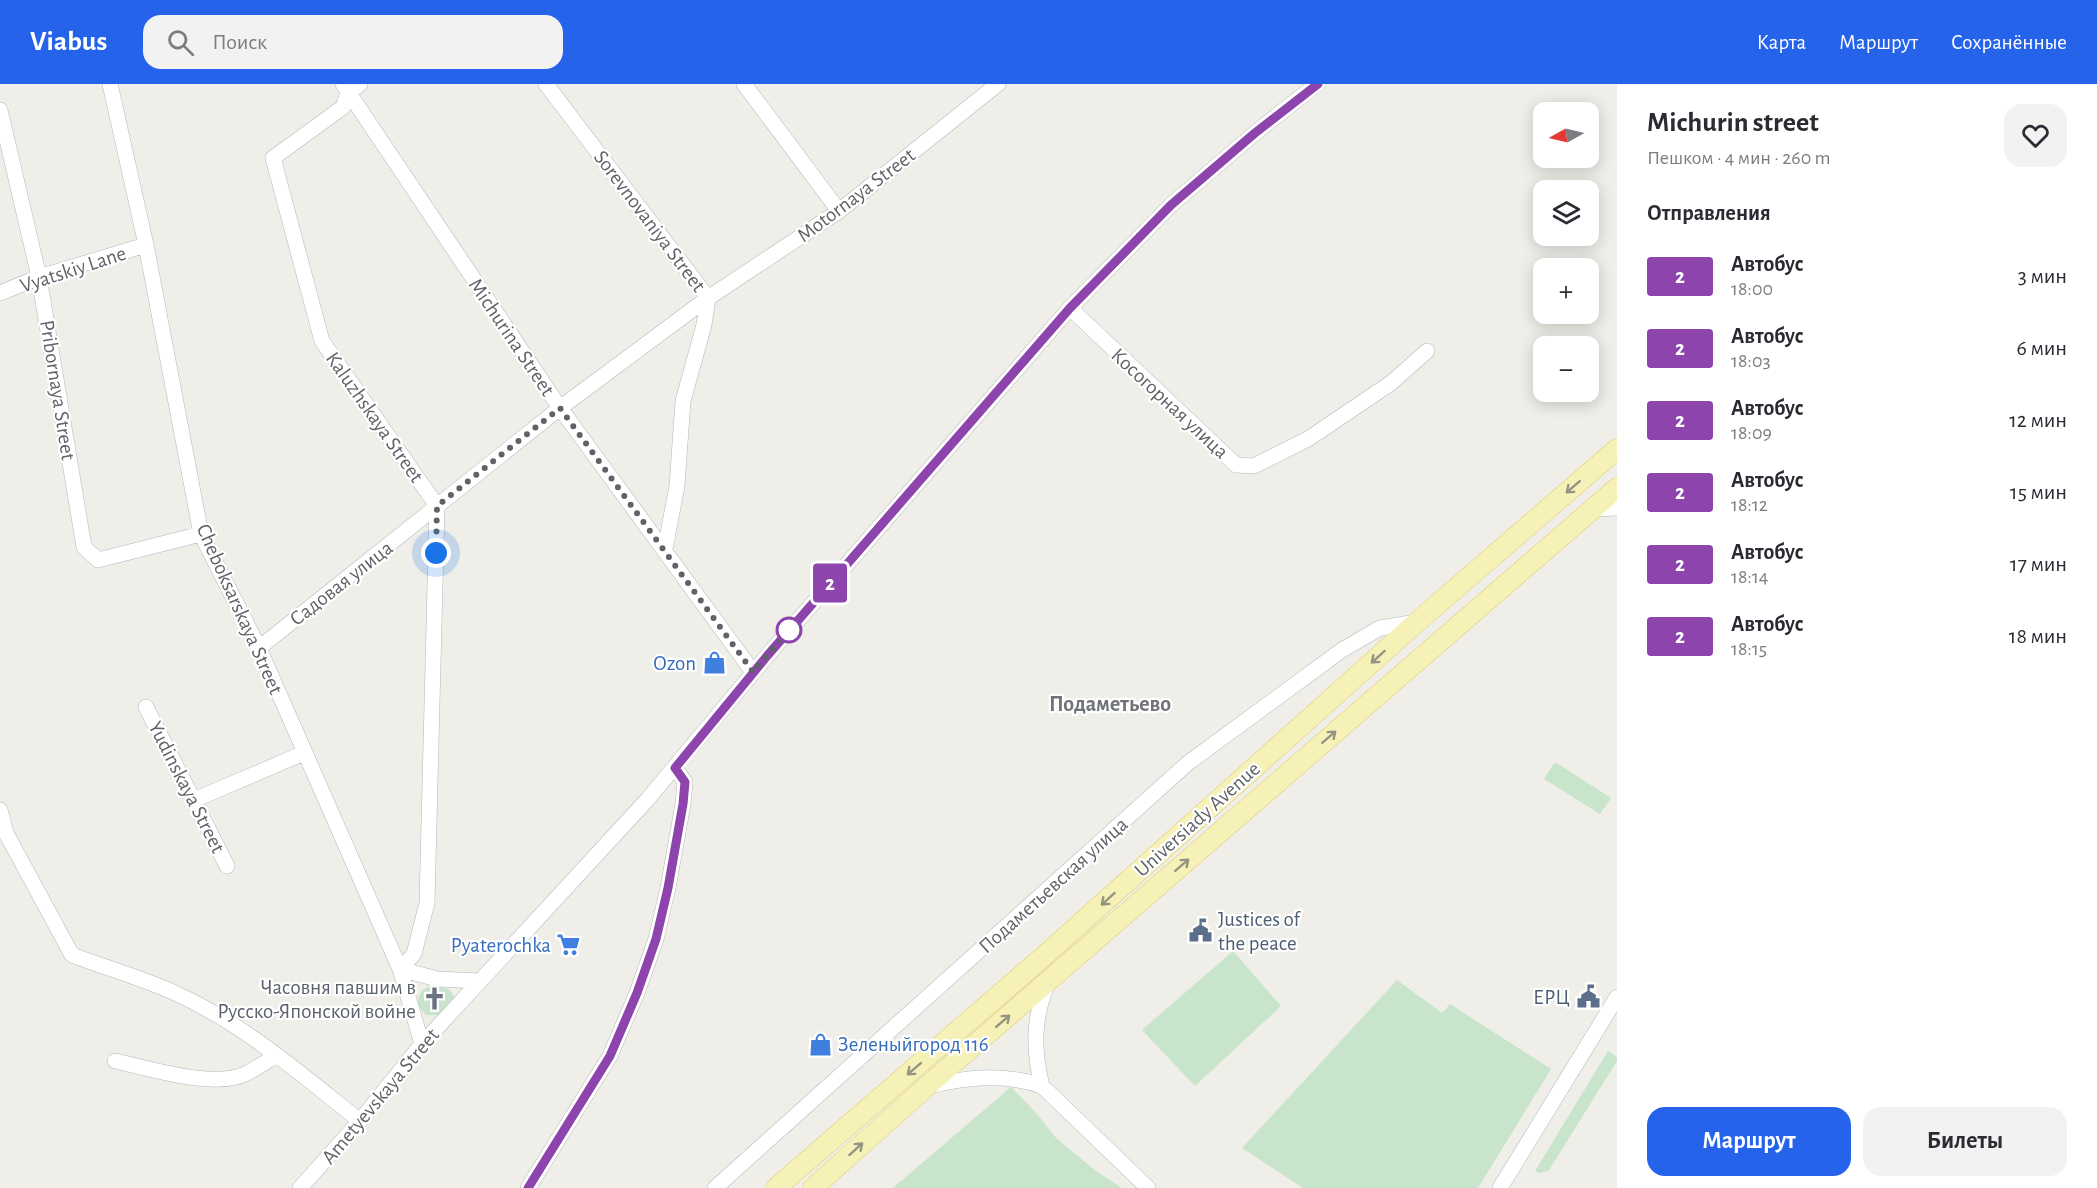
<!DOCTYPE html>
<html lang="ru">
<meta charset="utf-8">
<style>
:root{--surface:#fff;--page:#f2f2f3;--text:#2b2b33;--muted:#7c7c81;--accent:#2563eb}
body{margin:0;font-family:"Alegreya Sans",sans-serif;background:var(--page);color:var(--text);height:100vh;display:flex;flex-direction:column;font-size:22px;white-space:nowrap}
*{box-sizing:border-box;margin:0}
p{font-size:20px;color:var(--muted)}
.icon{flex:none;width:33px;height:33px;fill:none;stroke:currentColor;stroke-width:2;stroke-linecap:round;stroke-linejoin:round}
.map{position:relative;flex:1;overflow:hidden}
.drawer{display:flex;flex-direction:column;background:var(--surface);width:480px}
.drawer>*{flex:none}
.badge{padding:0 12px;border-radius:4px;font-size:21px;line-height:39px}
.needle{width:39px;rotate:262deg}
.buttons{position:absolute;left:1533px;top:18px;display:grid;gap:12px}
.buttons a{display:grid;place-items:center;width:66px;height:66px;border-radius:12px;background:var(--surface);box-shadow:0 3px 15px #0003;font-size:30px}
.you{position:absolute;width:30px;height:30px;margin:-15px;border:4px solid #fff;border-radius:50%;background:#1a73e8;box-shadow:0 0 0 9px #1a73e833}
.map>.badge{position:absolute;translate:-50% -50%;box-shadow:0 0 0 3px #fff}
h2{padding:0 30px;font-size:22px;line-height:54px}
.round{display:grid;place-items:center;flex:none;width:63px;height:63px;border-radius:18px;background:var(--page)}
.summary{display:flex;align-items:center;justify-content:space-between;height:102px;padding:0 30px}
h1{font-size:28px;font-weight:600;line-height:45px}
.action{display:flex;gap:12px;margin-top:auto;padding:12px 30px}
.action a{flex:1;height:69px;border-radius:18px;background:var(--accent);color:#fff;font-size:24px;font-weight:600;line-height:69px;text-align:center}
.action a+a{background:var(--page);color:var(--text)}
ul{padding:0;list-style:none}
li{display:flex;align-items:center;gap:18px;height:72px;padding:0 30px}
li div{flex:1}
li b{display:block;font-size:22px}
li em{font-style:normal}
li .badge{min-width:66px;font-weight:700;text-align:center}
header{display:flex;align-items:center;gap:36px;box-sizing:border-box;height:84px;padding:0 30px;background:var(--accent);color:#fff}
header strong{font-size:28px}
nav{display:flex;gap:33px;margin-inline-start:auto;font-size:21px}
.search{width:420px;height:54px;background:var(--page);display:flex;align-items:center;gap:15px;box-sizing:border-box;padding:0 21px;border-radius:18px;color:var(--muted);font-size:22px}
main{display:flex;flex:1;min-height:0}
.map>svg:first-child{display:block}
.green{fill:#c8e4ca}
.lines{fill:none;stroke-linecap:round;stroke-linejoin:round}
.minor-casing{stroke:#b5b7bb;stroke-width:16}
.major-casing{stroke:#e2cb6f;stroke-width:21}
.minor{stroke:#fff;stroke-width:15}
.major{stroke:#f6f1b7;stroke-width:20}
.oneway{stroke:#949482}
.line-casing{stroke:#fff;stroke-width:14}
.line{stroke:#8e44ad;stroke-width:9}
.walk{stroke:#5f6266;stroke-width:6;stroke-dasharray:0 10.8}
.stop-dot{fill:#fff;stroke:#8e44ad;stroke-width:3}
.labels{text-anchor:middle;stroke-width:4.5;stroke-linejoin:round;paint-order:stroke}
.street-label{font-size:21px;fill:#5f6266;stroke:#fff}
.shop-label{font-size:21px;fill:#366cbe;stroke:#fff;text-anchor:end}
.service-label{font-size:21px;fill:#4e5e75;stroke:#fff;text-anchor:start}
.worship-label{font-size:21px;fill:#5b616d;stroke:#fff;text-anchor:end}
.neighbourhood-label{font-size:22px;font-weight:bold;fill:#707478;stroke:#fff}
</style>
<header>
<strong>Viabus</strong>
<div class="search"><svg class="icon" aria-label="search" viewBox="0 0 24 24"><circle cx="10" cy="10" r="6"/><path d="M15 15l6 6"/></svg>Поиск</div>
<nav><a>Карта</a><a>Маршрут</a><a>Сохранённые</a></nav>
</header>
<main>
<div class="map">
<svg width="1617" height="1104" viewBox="0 0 1617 1104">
<rect width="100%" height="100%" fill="#efeee8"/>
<path class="green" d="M1555 678 1611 714 1600 730 1544 695Z
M1233 867 1281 922 1195 1002 1142 946Z
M1397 896 1442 929 1450 920 1551 985 1478 1104H1303L1242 1064Z
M431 902C443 903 451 903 455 915L441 931H426L418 921C418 910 421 905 431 902Z
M1608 967 1617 973V977L1549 1086 1540 1089 1535 1087Z
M1011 1003 1037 1030 1056 1054 1096 1087 1122 1104H893Z"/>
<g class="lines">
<defs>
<path id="minor" d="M110 0 146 161 201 450 259 564 400 885 422 960
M343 0 560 324 753 588
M360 0 348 9 343 23 273 74 322 257 437 422 427 819 414 870 400 885 437 895 479 897
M546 0 708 214 704 241 683 317 677 402 665 465
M744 0 839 127
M0 26 39 193 84 463 98 476 201 450
M0 209 39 193 146 161
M1070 224 1236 381 1254 382 1308 355 1391 299 1427 267
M1592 425 1617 424
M259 564 560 324 708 214 839 127 998 0
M146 623 227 782
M194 716 304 669
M0 726 6 749 72 871C106 884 142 894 175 909 244 940 302 991 360 1037
M115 977C149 984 213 1005 245 990 256 985 267 977 277 971
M929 1002C968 993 1003 989 1042 1002L1148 1104
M1042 1002C1033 966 1033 933 1048 899
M300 1104 360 1037 422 960 647 716 767 572 1070 224 1171 121 1255 49 1317 0
M528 1104 610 972 637 909 656 855 668 804 683 720 685 698 675 684
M715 1104 1188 679 1342 566 1380 544 1417 538
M1500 1104 1617 913"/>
<path id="major" d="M776 1104 1044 872 1417 538 1617 365
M813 1104 926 1003 1617 404"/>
</defs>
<use href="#minor" class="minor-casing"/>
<use href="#major" class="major-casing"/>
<use href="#minor" class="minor"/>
<use href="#major" class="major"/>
</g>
<defs><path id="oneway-shaft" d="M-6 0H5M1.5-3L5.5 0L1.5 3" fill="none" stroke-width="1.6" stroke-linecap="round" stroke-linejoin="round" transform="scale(1.5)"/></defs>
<g class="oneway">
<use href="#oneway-shaft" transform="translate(1573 403) rotate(139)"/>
<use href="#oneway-shaft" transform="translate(1378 573) rotate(138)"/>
<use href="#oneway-shaft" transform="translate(1329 653) rotate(-41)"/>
<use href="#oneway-shaft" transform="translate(1182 781) rotate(-41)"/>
<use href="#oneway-shaft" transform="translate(1108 815) rotate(138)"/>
<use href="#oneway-shaft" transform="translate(1003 937) rotate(-41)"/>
<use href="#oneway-shaft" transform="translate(914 985) rotate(139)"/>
<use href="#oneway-shaft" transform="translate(856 1065) rotate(-42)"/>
</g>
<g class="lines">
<defs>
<path id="line" d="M528 1104 610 972 637 909 656 855 668 804 683 720 685 698 675 684 767 572 1070 224 1171 121 1255 49 1318 0"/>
</defs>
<use href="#line" class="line-casing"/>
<use href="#line" class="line"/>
<path class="walk" d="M436 469 437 422 560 324 753 588 789 546"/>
</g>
<defs>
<symbol id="shop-bare" viewBox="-9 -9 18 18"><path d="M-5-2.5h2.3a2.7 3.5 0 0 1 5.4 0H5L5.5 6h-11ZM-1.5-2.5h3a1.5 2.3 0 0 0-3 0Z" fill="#3f7fe0" stroke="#fff" stroke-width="2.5" paint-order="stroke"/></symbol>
<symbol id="civic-bare" viewBox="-9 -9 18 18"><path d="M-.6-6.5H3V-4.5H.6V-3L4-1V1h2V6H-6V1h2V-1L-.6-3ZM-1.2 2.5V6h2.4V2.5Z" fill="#5c6f8a" stroke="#fff" stroke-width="2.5" paint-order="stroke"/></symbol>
<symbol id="supermarket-bare" viewBox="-9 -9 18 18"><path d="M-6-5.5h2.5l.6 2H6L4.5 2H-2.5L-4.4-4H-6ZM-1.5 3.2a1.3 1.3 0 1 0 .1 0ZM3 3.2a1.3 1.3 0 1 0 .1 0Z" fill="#3f7fe0" stroke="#fff" stroke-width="2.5" paint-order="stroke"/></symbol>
<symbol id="church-bare" viewBox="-9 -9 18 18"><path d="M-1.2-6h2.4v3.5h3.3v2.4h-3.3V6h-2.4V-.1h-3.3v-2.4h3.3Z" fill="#6b7280" stroke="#fff" stroke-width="2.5" paint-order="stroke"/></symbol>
</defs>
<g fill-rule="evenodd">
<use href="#shop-bare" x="698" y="562" width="33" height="33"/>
<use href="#civic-bare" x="1184" y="830" width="33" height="33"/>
<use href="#supermarket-bare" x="552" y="844" width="33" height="33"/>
<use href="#civic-bare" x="1572" y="896" width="33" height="33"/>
<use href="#church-bare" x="418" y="898" width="33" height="33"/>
<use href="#shop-bare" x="804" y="944" width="33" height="33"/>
</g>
<circle class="stop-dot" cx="789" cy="546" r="12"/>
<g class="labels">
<g class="street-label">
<text transform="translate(856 111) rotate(-37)" y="7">Motornaya Street</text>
<text transform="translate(650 137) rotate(53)" y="7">Sorevnovaniya Street</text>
<text transform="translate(73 185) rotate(-18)" y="7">Vyatskiy Lane</text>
<text transform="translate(512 253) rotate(56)" y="7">Michurina Street</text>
<text transform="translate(58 306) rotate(81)" y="7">Pribornaya Street</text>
<text transform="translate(1170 319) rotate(43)" y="7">Косогорная улица</text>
<text transform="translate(375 333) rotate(55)" y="7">Kaluzhskaya Street</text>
<text transform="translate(341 499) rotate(-38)" y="7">Садовая улица</text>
<text transform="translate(240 525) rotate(66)" y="7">Cheboksarskaya Street</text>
<text transform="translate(187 703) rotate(63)" y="7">Yudinskaya Street</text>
<text transform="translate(1197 735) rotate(-42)" y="7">Universiady Avenue</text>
<text transform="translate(1053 801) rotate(-42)" y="7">Подаметьевская улица</text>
<text transform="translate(380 1012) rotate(-50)" y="7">Ametyevskaya Street</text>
</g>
<g class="shop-label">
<text x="696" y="586">Ozon</text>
<text x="551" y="868">Pyaterochka</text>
<text x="838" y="967" text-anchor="start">Зеленыйгород 116</text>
</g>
<g class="service-label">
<text x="1218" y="842">Justices of<tspan x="1218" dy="24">the peace</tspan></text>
<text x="1570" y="920" text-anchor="end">ЕРЦ</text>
</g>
<g class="worship-label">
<text x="416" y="910">Часовня павшим в<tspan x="416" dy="24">Русско-Японской войне</tspan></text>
</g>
<g class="neighbourhood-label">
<text x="1110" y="627">Подаметьево</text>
</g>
</g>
</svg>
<div class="buttons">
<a><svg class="needle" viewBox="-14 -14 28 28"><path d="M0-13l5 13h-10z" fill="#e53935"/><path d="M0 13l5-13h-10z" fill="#7c7c81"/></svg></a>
<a><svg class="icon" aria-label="layers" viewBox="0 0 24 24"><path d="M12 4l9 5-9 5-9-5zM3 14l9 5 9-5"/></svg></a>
<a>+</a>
<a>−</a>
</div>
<div class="you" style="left:436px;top:469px"></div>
<b class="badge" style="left:830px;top:499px;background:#8e44ad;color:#fff">2</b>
</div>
<section class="drawer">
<div class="summary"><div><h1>Michurin street</h1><p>Пешком · 4 мин · 260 m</p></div><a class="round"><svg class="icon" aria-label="heart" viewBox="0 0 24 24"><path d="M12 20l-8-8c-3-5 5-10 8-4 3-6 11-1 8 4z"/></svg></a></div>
<h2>Отправления</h2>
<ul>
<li><span class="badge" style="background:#8e44ad;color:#fff">2</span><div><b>Автобус</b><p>18:00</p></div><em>3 мин</em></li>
<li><span class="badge" style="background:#8e44ad;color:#fff">2</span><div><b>Автобус</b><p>18:03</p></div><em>6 мин</em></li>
<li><span class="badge" style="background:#8e44ad;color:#fff">2</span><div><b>Автобус</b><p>18:09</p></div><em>12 мин</em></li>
<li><span class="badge" style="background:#8e44ad;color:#fff">2</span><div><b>Автобус</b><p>18:12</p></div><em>15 мин</em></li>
<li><span class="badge" style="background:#8e44ad;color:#fff">2</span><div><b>Автобус</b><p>18:14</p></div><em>17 мин</em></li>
<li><span class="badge" style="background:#8e44ad;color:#fff">2</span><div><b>Автобус</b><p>18:15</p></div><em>18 мин</em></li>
</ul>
<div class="action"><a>Маршрут</a><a>Билеты</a></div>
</section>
</main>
